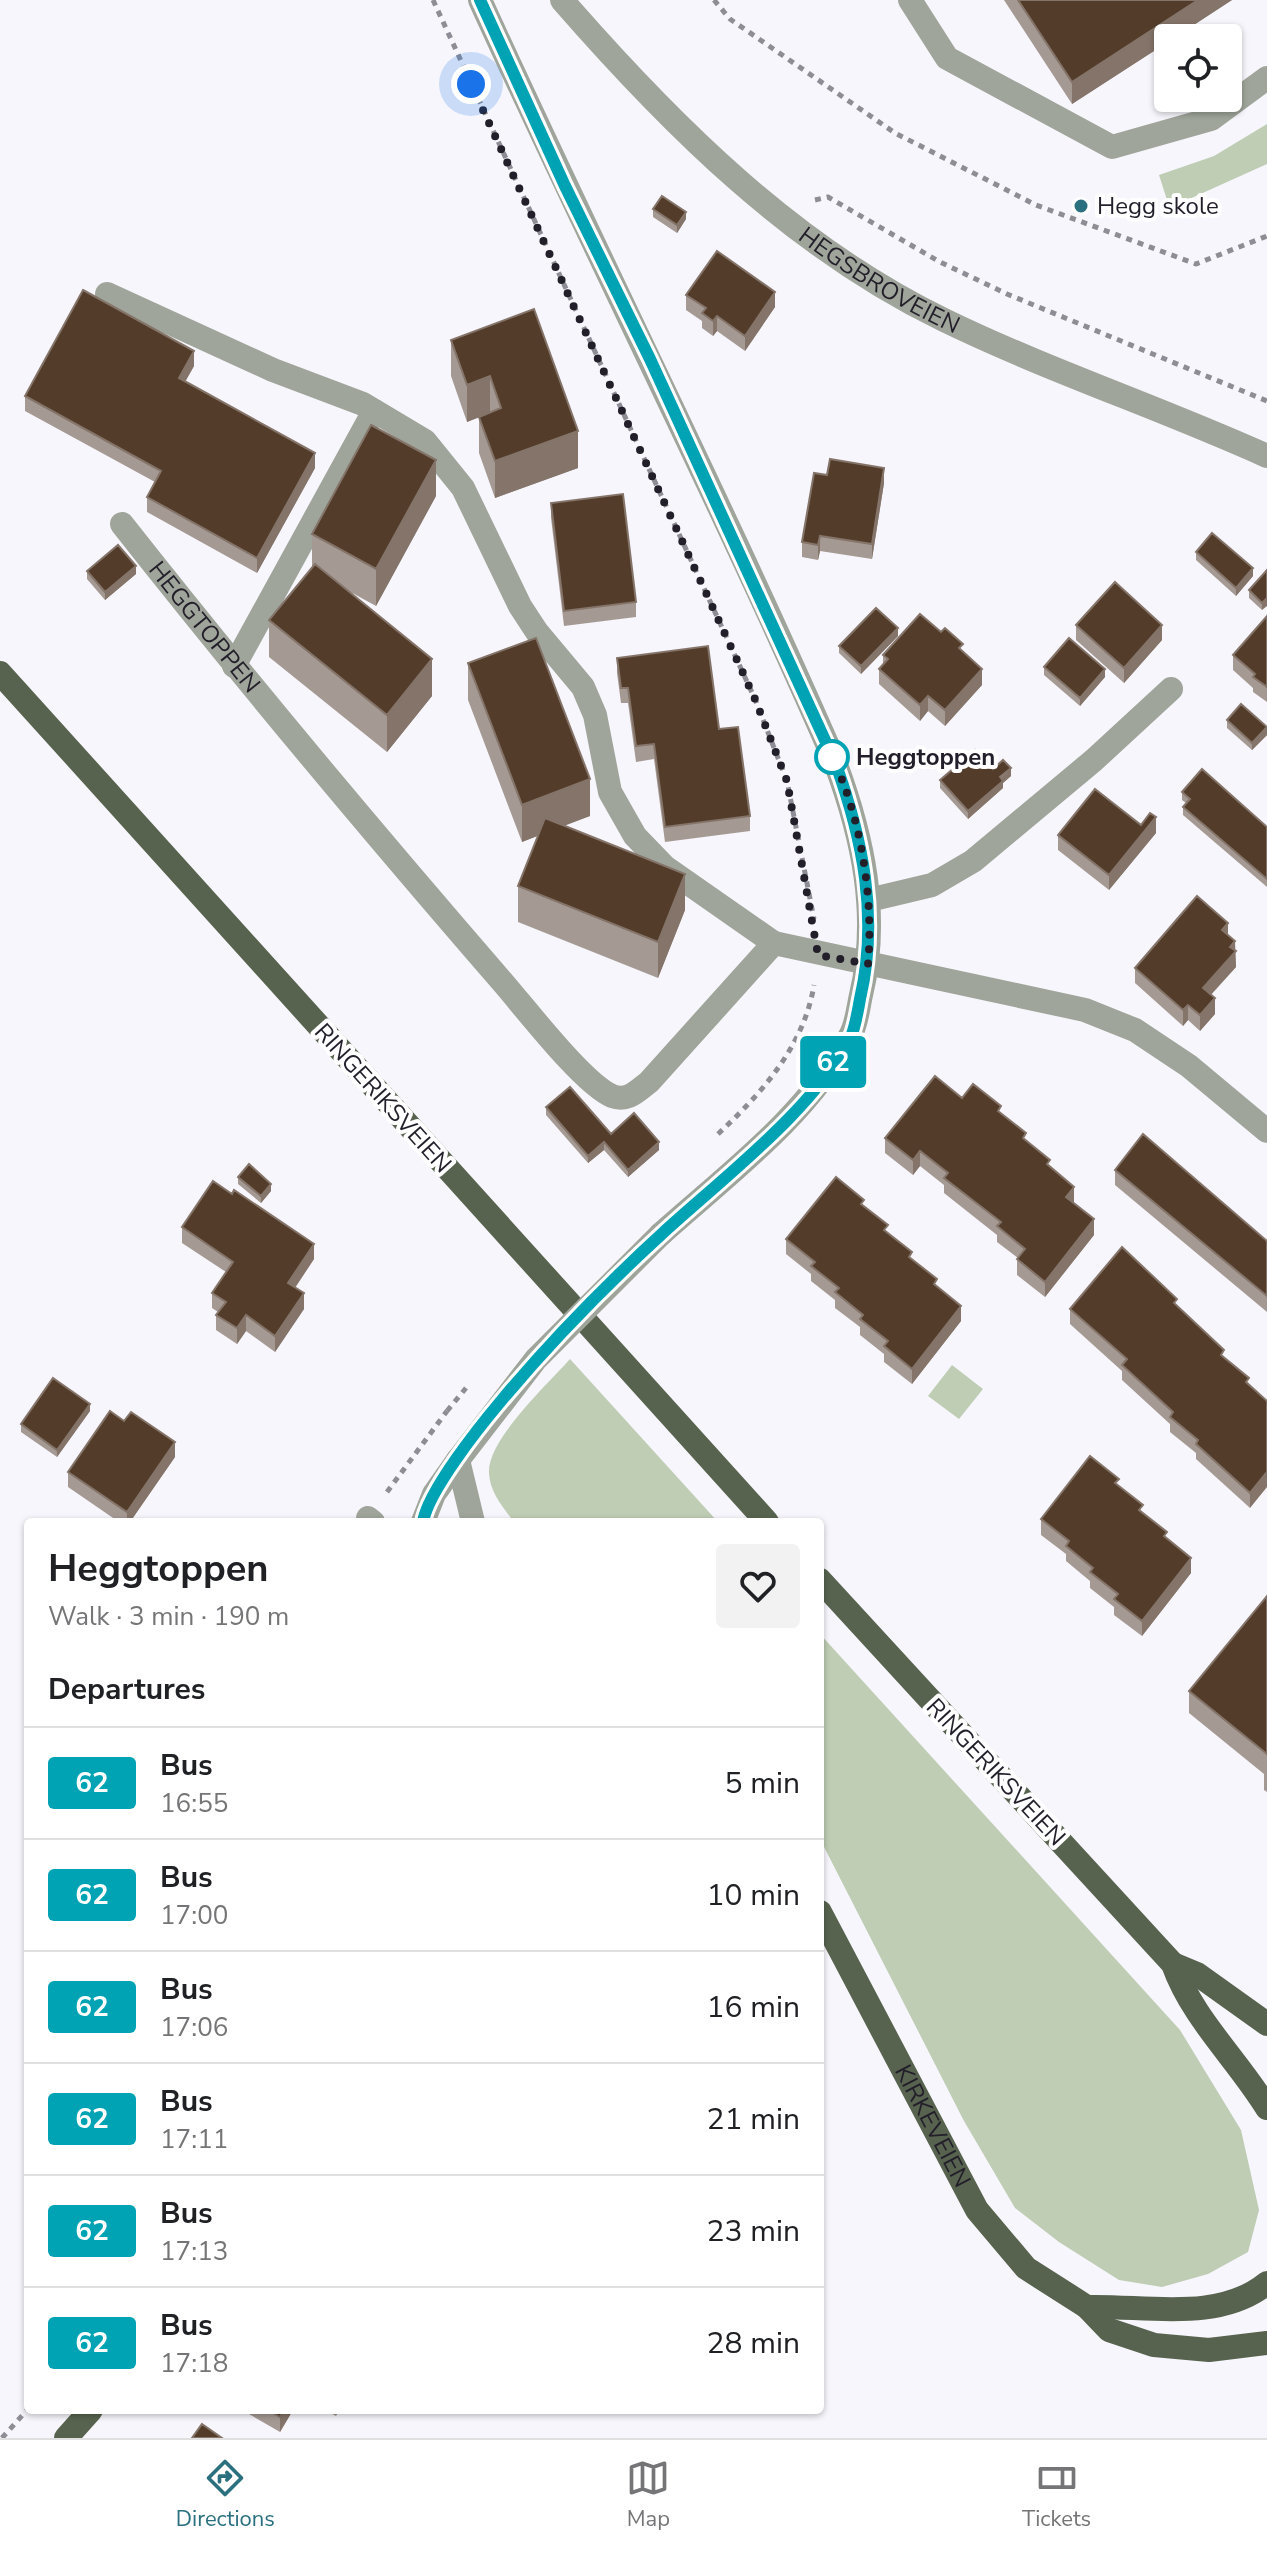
<!DOCTYPE html>
<meta charset="utf-8">
<style>
:root{--surface:#fff;--page:#f2f2f2;--text:#202124;--muted:#757577;--line:#e0e0e0;--accent:#2a707e}
body{margin:0;font-family:"Nunito Sans",sans-serif;background:var(--page);color:var(--text);height:100vh;display:flex;flex-direction:column;font-size:30px;white-space:nowrap}
*{box-sizing:border-box;margin:0}
p{font-size:26px;color:var(--muted)}
.icon{flex:none;width:44px;height:44px;fill:none;stroke:currentColor;stroke-width:2;stroke-linecap:round;stroke-linejoin:round}
.map{position:relative;flex:1;overflow:hidden}
.sheet{position:absolute;left:24px;top:1518px;width:800px;height:896px;display:flex;flex-direction:column;background:var(--surface);border-radius:8px;box-shadow:0 2px 6px #0004}
.sheet>*{flex:none}
.badge{padding:0 16px;border-radius:6px;font-size:28px;line-height:52px}
.controls{position:absolute;left:1154px;top:24px;display:grid;gap:16px}
.controls a{display:grid;place-items:center;width:88px;height:88px;border-radius:8px;background:var(--surface);box-shadow:0 2px 6px #0004;font-size:40px}
.you{position:absolute;width:40px;height:40px;margin:-20px;border:6px solid #fff;border-radius:50%;background:#1a73e8;box-shadow:0 0 0 12px #1a73e833}
.map>.badge{position:absolute;translate:-50% -50%;box-shadow:0 0 0 4px #fff}
h2{padding:0 24px;font-size:30px;line-height:72px}
.round{display:grid;place-items:center;flex:none;width:84px;height:84px;border-radius:8px;background:var(--page)}
.headline{display:flex;align-items:center;justify-content:space-between;height:136px;padding:0 24px}
h1{font-size:38px;font-weight:700;line-height:60px}
ul{padding:0;list-style:none}
li{display:flex;align-items:center;gap:24px;height:112px;padding:0 24px;border-top:2px solid var(--line)}
li div{flex:1}
li b{display:block;font-size:30px}
li em{font-style:normal}
li .badge{min-width:88px;font-weight:700;text-align:center}
.tabs{display:flex;justify-content:space-around;align-items:center;height:112px;border-top:2px solid var(--line);background:var(--surface);font-size:22px;color:var(--muted)}
.tabs a{display:grid;justify-items:center;gap:4px}
.tabs .active{color:var(--accent)}
.map>svg:first-child{display:block}
.green{fill:#becdb4}
.lines{fill:none;stroke-linecap:round;stroke-linejoin:round}
.path{stroke:#8e8c94;stroke-width:5;stroke-dasharray:6 6;stroke-linecap:butt}
.minor{stroke:#9fa59a;stroke-width:24}
.major{stroke:#58634f;stroke-width:24}
.path-bridge{stroke:#8e8c94;stroke-width:5;stroke-dasharray:6 6;stroke-linecap:butt}
.minor-bridge{stroke:#9fa59a;stroke-width:24}
.wall{fill:#a59993}
.shaded-wall{fill:#847469}
.building{fill:#533c2a;stroke:#847469;stroke-width:2}
.line-casing{stroke:#fff;stroke-width:18}
.line{stroke:#00a3b4;stroke-width:12}
.walk{stroke:#221f2a;stroke-width:8;stroke-dasharray:0 14.4}
.poi-dot{fill:#2a707e;stroke:#fff;stroke-width:3}
.stop-dot{fill:#fff;stroke:#00a3b4;stroke-width:4}
.labels{text-anchor:middle;stroke-width:8;stroke-linejoin:round;paint-order:stroke}
.poi-label{font-size:24px;fill:#221f2a;stroke:#fff;text-anchor:start}
.street-label{font-size:24px;fill:#221f2a;stroke:#fff}
.stop-label{font-size:24px;font-weight:bold;fill:#221f2a;stroke:#fff;text-anchor:start}
</style>
<div class="map">
<svg width="1267" height="2438" viewBox="0 0 1267 2438">
<rect width="100%" height="100%" fill="#f7f6fc"/>
<path class="green" d="M1267 124V164L1176 205 1167 200 1159 175 1214 156Z
M570 1359 718 1522H514C503 1507 490 1493 489 1473 487 1440 548 1384 570 1359Z
M952 1365 983 1389 959 1419 928 1396Z
M820 1634 1180 2030 1241 2130 1259 2210 1248 2252 1208 2274 1162 2287 1119 2280 1059 2242 1015 2208 964 2121 820 1839Z"/>
<g class="lines">
<path class="path" d="M433 0 755 699 787 781 814 919
M714 0 730 19 895 133 1036 205 1196 264 1267 236
M815 200 828 197 940 262 1007 294 1267 401
M718 1134C762 1093 804 1046 814 985
M387 1492 447 1411
M2 2438 28 2409"/>
<g class="minor">
<path d="M480 0C596 255 723 505 835 762 863 837 880 916 861 995 858 1008 857 1024 850 1036 807 1116 728 1174 661 1234"/>
<path id="s1" d="M562 0C671 125 793 247 944 320 1049 371 1161 408 1267 456"/>
<path d="M910 0 947 58 1112 147 1211 119 1267 78"/>
<path d="M107 294 273 370 363 404 425 441 463 488 520 606 537 632 583 687 595 715 610 792 635 836 665 867 774 943"/>
<path id="s2" d="M122 524C244 679 370 829 499 978 523 1005 582 1083 612 1096 628 1102 637 1091 649 1082L774 943 1085 1010 1135 1030 1189 1066 1267 1131"/>
<path d="M234 666 374 411"/>
<path d="M869 900 932 885 973 861 1094 760 1171 689"/>
<path d="M458 1460 473 1522"/>
<path d="M368 1518 373 1522"/>
<path d="M423 1522 434 1494 458 1460"/>
</g>
<g class="major">
<path d="M0 673 767 1522"/>
<path d="M820 1580 1173 1964C1192 2018 1237 2059 1267 2108"/>
<path id="s3" d="M820 1912 977 2210 1026 2268 1087 2307 1109 2330 1154 2345 1209 2350 1267 2343"/>
<path d="M1173 1964 1197 1974 1267 2024"/>
<path d="M1087 2307C1145 2305 1218 2323 1267 2283"/>
<path d="M66 2438 91 2410"/>
</g>
<path class="path-bridge" d="M447 1411 466 1388"/>
<path class="minor-bridge" d="M458 1460 536 1359 661 1234"/>
</g>
<path class="wall" d="M1004 0H1232L1072 104Z
M653 209 686 219 677 233 653 217Z
M686 295 775 307 745 351 717 331 713 336 702 328V321L686 310Z
M534 309 578 468 495 498 479 453V417L467 422 451 376V340Z
M194 366 185 381 315 468 257 573 147 512V497L155 482 25 411V396Z
M884 483 872 559 820 551 818 560 802 557V542Z
M436 496 376 606 345 589 432 696 387 752 269 657V620L312 567V534Z
M551 503 636 602V617L564 626 551 518Z
M1196 552 1253 576 1236 596 1196 560Z
M1267 570 1262 610 1249 598V590Z
M87 571 136 574 105 600 87 579Z
M1267 616V702L1253 692V688L1233 670V655Z
M1076 625 1162 640 1124 683 1076 640Z
M898 636 861 674 839 653V646Z
M963 652 982 685 945 726 928 711 920 721 879 684V669L883 665V655Z
M617 658 719 729 750 816V831L665 842 654 759 636 762 628 703H621L617 673Z
M468 663 590 816 564 825 685 910 658 978 518 922V886L538 835 522 842 468 700Z
M1044 667 1105 677 1080 706 1044 675Z
M1227 720 1267 727V735L1252 750 1227 728Z
M993 769 1011 776 1003 783V788L968 819 940 788V780Z
M1182 792 1267 827V887L1183 815V807L1186 803 1182 800Z
M1141 825 1156 833 1109 890 1058 850V835Z
M1228 935 1235 950 1236 967 1211 995 1215 1014 1200 1031 1188 1020 1183 1026 1135 983V968Z
M962 1098 1001 1114 1050 1167 1074 1202V1203L1094 1235 1045 1297 1017 1275V1259L1018 1258 997 1242V1235L944 1193V1185L920 1166 913 1175 885 1153V1138Z
M546 1107 611 1134 659 1150 628 1177 604 1150 588 1163 546 1115Z
M1115 1170 1267 1241V1312L1115 1185Z
M238 1177 271 1191 261 1203 238 1184Z
M864 1207 937 1287 961 1321 912 1384 884 1362V1354L860 1335V1327L835 1308V1300L811 1281V1274L786 1254V1239Z
M182 1227 314 1259 295 1288 304 1309 275 1352 246 1331 237 1344 216 1330V1315L218 1312 212 1308V1293L226 1272 182 1243Z
M1177 1306 1249 1384 1267 1401 1250 1508 1196 1459V1453L1170 1432V1424L1122 1380V1371L1070 1324V1309Z
M90 1411 57 1457 21 1432V1424Z
M175 1457 130 1522H119L68 1487V1472Z
M1119 1486 1167 1539 1191 1573 1142 1636 1114 1615V1607L1090 1588V1581L1066 1561V1554L1041 1535V1519Z
M1267 1596V1792L1264 1790V1774L1189 1713V1691Z
M242 2410H293L280 2432Z
M325 2410H340L336 2416Z"/>
<path class="shaded-wall" d="M1198 0H1232L1174 38H1168V42L1072 104V82Z
M686 212V219L677 233V225Z
M775 292V307L745 351V336Z
M717 316V331L713 336V321Z
M194 351V366L179 393V378Z
M490 376V413L467 422V385Z
M578 431V468L495 498V461Z
M315 453V468L257 573V558Z
M436 460V496L376 606V569Z
M884 468V483L872 559V544Z
M820 536V551L818 560V545Z
M136 566V574L105 600V592Z
M1253 568V576L1236 596V588Z
M1267 598V606L1262 610V603Z
M1162 625V640L1124 683V668Z
M898 628V636L861 674V666Z
M432 659V696L387 752V715Z
M982 669V685L945 726V710Z
M1105 669V677L1080 706V698Z
M928 696V711L920 721V705Z
M1267 728V735L1252 750V743Z
M1011 768V776L1003 783V788L968 819V811Z
M590 779V816L522 842V805Z
M1156 817V833L1109 890V875Z
M685 874V910L658 978V942Z
M1228 923V938L1222 930Z
M1235 941 1236 967 1203 1003V988Z
M1215 998V1014L1200 1031V1015Z
M1188 1005V1020L1183 1026V1010Z
M604 1142V1150L588 1163V1156Z
M659 1142V1150L628 1177V1170Z
M920 1151V1166L913 1175V1160Z
M271 1184V1191L261 1203V1196Z
M1074 1187V1202L1066 1212V1197Z
M1094 1219V1235L1045 1297V1282Z
M314 1244V1259L288 1298V1283Z
M304 1293V1309L275 1352V1336Z
M961 1306V1321L912 1384V1369Z
M246 1315V1331L237 1344V1328Z
M90 1404V1411L57 1457V1450Z
M175 1442V1457L130 1522H127V1512Z
M1267 1472V1487L1250 1508V1493Z
M1191 1558V1573L1142 1636V1621Z
M284 2410H293L280 2432V2417Z"/>
<path class="building" d="M1018 0H1198L1072 82Z
M662 196 686 212 677 225 653 209Z
M717 251 775 292 745 336 717 316 713 321 702 313 706 308 686 295Z
M83 290 194 351 179 378 315 453 257 558 147 497 161 471 25 396Z
M534 309 578 431 495 461 479 417 501 408 490 376 467 385 451 340Z
M371 425 436 460 376 569 312 534Z
M830 459 884 468 872 544 820 536 818 545 802 542 814 473 827 475Z
M623 494 636 602 564 611 551 503Z
M1212 533 1253 568 1236 588 1196 552Z
M118 545 136 566 105 592 87 571Z
M315 564 432 659 387 715 269 620Z
M1267 570V598L1262 603 1249 590Z
M1115 582 1162 625 1124 668 1076 625Z
M876 608 898 628 861 666 839 646Z
M920 614 941 632 945 628 963 644 959 648 982 669 945 710 928 696 920 705 879 669 888 659 883 655Z
M1267 616V687L1253 677 1255 674 1233 655Z
M536 638 590 779 522 805 468 663Z
M1069 638 1105 669 1080 698 1044 667Z
M708 646 719 729 738 727 750 816 665 827 654 744 636 746 628 688H621L617 658Z
M1241 704 1267 727 1252 743 1227 720Z
M975 750 993 769 1003 760 1011 768 1000 777 1003 781 968 811 940 780Z
M1202 769 1267 827V879L1183 807 1190 799 1182 792Z
M1095 789 1141 825 1150 813 1156 817 1109 875 1058 835Z
M545 818 685 874 658 942 518 886Z
M1197 896 1228 923 1222 930 1235 941 1230 947 1236 951 1203 988 1215 998 1200 1015 1188 1005 1183 1010 1135 968Z
M935 1076 962 1098 973 1084 1001 1106 998 1111 1026 1133 1023 1138 1050 1160 1047 1164 1074 1187 1066 1197 1094 1219 1045 1282 1017 1259 1025 1249 997 1226 1001 1222 944 1178 948 1173 920 1151 913 1160 885 1138Z
M570 1087 611 1134 634 1113 659 1142 628 1170 604 1142 588 1156 546 1107Z
M1143 1134 1267 1241V1296L1115 1170Z
M249 1164 271 1184 261 1196 238 1177Z
M836 1177 864 1200 861 1204 888 1225 884 1230 912 1252 909 1257 937 1279 934 1284 961 1306 912 1369 884 1346 888 1341 860 1319 863 1315 835 1292 839 1288 811 1266 815 1262 786 1239Z
M213 1181 232 1194 234 1190 314 1244 288 1283 304 1293 275 1336 246 1315 237 1328 216 1315 226 1302 212 1293 233 1262 182 1227Z
M1122 1247 1177 1299 1174 1303 1224 1350 1221 1355 1249 1378 1246 1382 1267 1401V1472L1250 1493 1196 1444 1198 1440 1170 1417 1173 1412 1122 1365 1127 1359 1070 1309Z
M53 1378 90 1404 57 1450 21 1424Z
M110 1411 124 1421 131 1412 175 1442 127 1512 68 1472Z
M1090 1456 1119 1479 1115 1483 1143 1505 1139 1510 1167 1532 1164 1536 1191 1558 1142 1621 1114 1599 1118 1594 1090 1572 1093 1568 1066 1546 1069 1541 1041 1519Z
M1267 1596V1754L1189 1691Z
M269 2410H284L280 2417Z
M202 2424 222 2438H192Z"/>
<g class="lines">
<defs>
<path id="line" d="M423 1522C428 1491 480 1426 501 1401 552 1340 607 1284 665 1231 724 1177 818 1106 852 1034 856 1023 858 1010 860 999 879 918 863 839 835 762L650 359 565 186 480 0"/>
</defs>
<use href="#line" class="line-casing"/>
<use href="#line" class="line"/>
<path class="walk" d="M471 84 755 699 787 781 818 955 868 964C874 900 861 815 832 757"/>
</g>
<circle class="poi-dot" cx="1081" cy="206" r="8"/>
<circle class="stop-dot" cx="832" cy="757" r="16"/>
<g class="labels">
<g class="poi-label">
<text x="1097" y="214">Hegg skole</text>
</g>
<g class="street-label">
<text dy="8" stroke="none"><textPath href="#s1" startOffset="426">HEGSBROVEIEN</textPath></text>
<text dy="8" stroke="none"><textPath href="#s2" startOffset="132">HEGGTOPPEN</textPath></text>
<text transform="translate(383 1098) rotate(48)" y="8">RINGERIKSVEIEN</text>
<text transform="translate(996 1772) rotate(47)" y="8">RINGERIKSVEIEN</text>
<text dy="8" stroke="none"><textPath href="#s3" startOffset="242">KIRKEVEIEN</textPath></text>
</g>
<g class="stop-label">
<text x="856" y="765">Heggtoppen</text>
</g>
</g>
</svg>
<div class="controls">
<a><svg class="icon" aria-label="locate" viewBox="0 0 24 24"><circle cx="12" cy="12" r="6"/><path d="M12 2v4M12 18v4M2 12h4M18 12h4"/></svg></a>
</div>
<div class="you" style="left:471px;top:84px"></div>
<b class="badge" style="left:833px;top:1062px;background:#00a3b4;color:#fff">62</b>
<section class="sheet">
<div class="headline"><div><h1>Heggtoppen</h1><p>Walk · 3 min · 190 m</p></div><a class="round"><svg class="icon" aria-label="heart" viewBox="0 0 24 24"><path d="M12 20l-8-8c-3-5 5-10 8-4 3-6 11-1 8 4z"/></svg></a></div>
<h2>Departures</h2>
<ul>
<li><span class="badge" style="background:#00a3b4;color:#fff">62</span><div><b>Bus</b><p>16:55</p></div><em>5 min</em></li>
<li><span class="badge" style="background:#00a3b4;color:#fff">62</span><div><b>Bus</b><p>17:00</p></div><em>10 min</em></li>
<li><span class="badge" style="background:#00a3b4;color:#fff">62</span><div><b>Bus</b><p>17:06</p></div><em>16 min</em></li>
<li><span class="badge" style="background:#00a3b4;color:#fff">62</span><div><b>Bus</b><p>17:11</p></div><em>21 min</em></li>
<li><span class="badge" style="background:#00a3b4;color:#fff">62</span><div><b>Bus</b><p>17:13</p></div><em>23 min</em></li>
<li><span class="badge" style="background:#00a3b4;color:#fff">62</span><div><b>Bus</b><p>17:18</p></div><em>28 min</em></li>
</ul>
</section>
</div>
<nav class="tabs">
<a class="active"><svg class="icon" aria-label="directions" viewBox="0 0 24 24"><path d="M12 3l9 9-9 9-9-9zM9 14v-3h6M13 9l2 2-2 2"/></svg>Directions</a>
<a><svg class="icon" aria-label="map" viewBox="0 0 24 24"><path d="M3 6l6-2 6 2 6-2v14l-6 2-6-2-6 2zM9 4v14M15 6v14"/></svg>Map</a>
<a><svg class="icon" aria-label="tickets" viewBox="0 0 24 24"><path d="M3 7h18v10H3zM15 7v10"/></svg>Tickets</a>
</nav>
